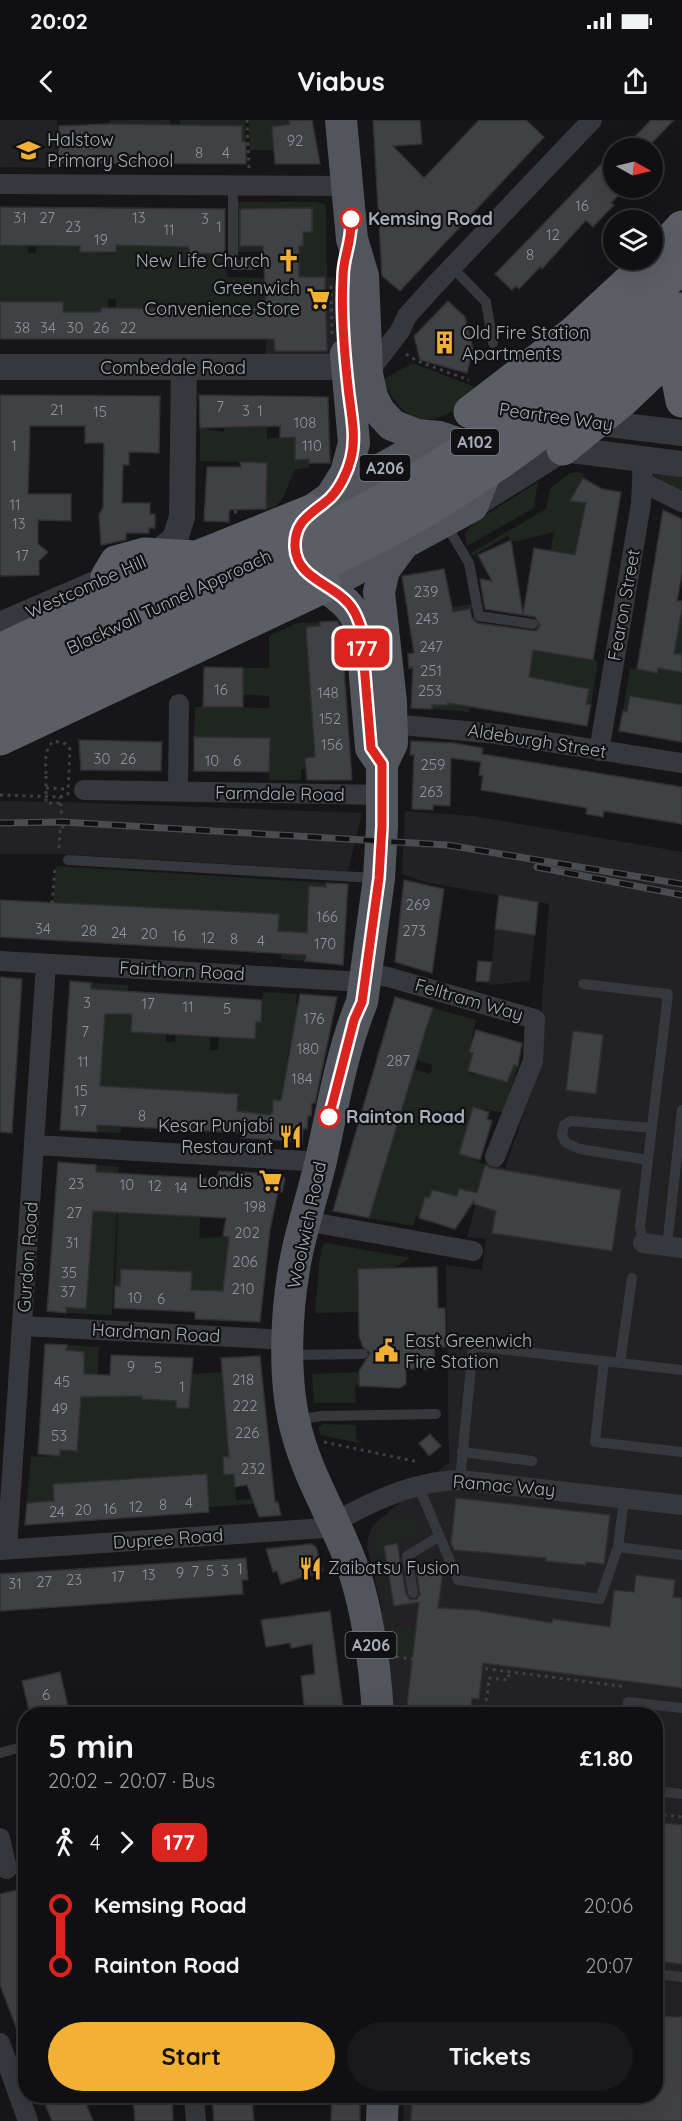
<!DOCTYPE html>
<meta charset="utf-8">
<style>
:root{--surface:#101012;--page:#19191b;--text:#f1f3f6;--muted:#9c9d9f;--line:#303032;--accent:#f2b134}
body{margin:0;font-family:Quicksand,sans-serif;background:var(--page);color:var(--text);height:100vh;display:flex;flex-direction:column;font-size:22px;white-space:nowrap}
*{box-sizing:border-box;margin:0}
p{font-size:20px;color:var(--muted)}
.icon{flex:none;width:33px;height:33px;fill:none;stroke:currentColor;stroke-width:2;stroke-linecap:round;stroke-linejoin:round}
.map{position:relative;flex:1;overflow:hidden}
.side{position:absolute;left:18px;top:1587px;width:645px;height:396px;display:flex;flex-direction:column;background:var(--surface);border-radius:24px;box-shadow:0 6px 24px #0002,0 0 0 2px var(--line)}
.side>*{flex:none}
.badge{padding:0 12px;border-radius:9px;font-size:21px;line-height:39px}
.needle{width:39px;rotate:98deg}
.controls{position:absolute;left:603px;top:18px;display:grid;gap:12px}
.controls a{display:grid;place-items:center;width:60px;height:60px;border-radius:50%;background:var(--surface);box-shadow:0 6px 24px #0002,0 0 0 2px var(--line);font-size:30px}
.map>.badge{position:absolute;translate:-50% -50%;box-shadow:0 0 0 3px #fff}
.legs{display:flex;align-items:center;gap:9px;height:66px;padding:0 30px;font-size:20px}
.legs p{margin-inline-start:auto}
.summary{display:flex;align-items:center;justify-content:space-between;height:102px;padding:0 30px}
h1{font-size:33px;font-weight:800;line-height:45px}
.button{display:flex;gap:12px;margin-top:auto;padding:12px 30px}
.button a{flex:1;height:69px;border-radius:36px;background:var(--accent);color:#111;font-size:24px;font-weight:800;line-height:69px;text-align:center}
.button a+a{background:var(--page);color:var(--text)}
ul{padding:0 30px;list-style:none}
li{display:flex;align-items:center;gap:21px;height:60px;font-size:22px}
li i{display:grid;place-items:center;width:9px;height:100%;margin:0 8px;background:currentColor}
li i::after{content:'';width:15px;height:15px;margin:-8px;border:4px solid;border-radius:50%;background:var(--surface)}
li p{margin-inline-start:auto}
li:first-child i{background:linear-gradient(#0000 50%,currentColor 0)}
li:last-child i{background:linear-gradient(currentColor 50%,#0000 0)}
.status{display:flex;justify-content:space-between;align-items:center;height:42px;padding:0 30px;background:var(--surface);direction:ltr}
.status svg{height:16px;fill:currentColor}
header{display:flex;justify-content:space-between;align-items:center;height:78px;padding:0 30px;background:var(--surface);font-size:27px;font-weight:800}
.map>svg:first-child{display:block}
.built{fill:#222225}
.green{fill:#1e261f}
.building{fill:#404145;stroke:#303034;stroke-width:1.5}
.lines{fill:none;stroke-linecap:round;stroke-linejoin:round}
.path{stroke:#3d3f44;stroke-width:3;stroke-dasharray:3 4.5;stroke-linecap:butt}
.service{stroke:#37383d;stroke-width:10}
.minor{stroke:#37383d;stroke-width:20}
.tertiary{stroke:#37383d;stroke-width:26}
.primary{stroke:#53555c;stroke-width:32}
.trunk{stroke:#5b5e65;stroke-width:33}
.rail-casing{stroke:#4a4c52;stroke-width:7}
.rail{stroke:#111113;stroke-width:4.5;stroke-dasharray:14;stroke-linecap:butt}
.path-bridge{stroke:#3d3f44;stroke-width:3;stroke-dasharray:3 4.5;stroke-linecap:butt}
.trunk-bridge{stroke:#5b5e65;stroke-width:33}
.line-1-casing{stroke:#fff;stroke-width:14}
.line-1{stroke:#dc241f;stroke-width:9}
.stop-1-dot{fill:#fff;stroke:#dc241f;stroke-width:3}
.labels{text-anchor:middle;stroke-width:4.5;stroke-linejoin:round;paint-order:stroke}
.number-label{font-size:15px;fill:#8e929b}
.shield{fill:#111113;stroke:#7b7e86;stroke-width:1.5}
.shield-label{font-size:16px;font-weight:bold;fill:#a8adb8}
.poi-label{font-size:18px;fill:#a8adb8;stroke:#111113;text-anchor:start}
.stop-label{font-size:18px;font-weight:bold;fill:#a8adb8;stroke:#111113;text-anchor:start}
.street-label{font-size:18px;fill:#a8adb8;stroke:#111113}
</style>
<div class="status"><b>20:02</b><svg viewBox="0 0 49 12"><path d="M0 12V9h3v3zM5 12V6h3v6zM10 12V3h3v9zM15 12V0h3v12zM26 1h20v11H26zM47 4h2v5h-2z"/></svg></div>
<header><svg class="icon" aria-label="back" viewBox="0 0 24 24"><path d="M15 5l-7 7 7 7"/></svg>Viabus<svg class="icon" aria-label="share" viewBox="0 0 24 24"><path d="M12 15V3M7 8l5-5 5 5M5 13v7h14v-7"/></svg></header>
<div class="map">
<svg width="682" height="2001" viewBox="0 0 682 2001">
<rect width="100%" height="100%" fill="#161618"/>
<path class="built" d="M0 0H57V48L0 47Z
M334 157 338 216 333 229 329 235 266 237V158Z
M0 681 65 682 362 693 348 751 62 734H0Z
M405 691 473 696 682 732V2001H403L404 1976H656V1594H394L381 1484 367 1427 368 1417 373 1405 449 1342 446 1145 482 1150 486 1119 467 1117 486 1043 505 1048 541 944 542 882 549 784 538 782 530 861 489 865 499 775 428 763 402 754Z"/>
<path class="green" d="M110 0H170V5H110Z
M180 0H245L246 22H242V6L180 5Z
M249 0H289L294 30H250Z
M236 82H317L326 85 327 157 276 158V152L299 151V131L237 132Z
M116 109 123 125 142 126 157 119V127H189V133L211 126 212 134H227V157L266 158 267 189 253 188V198L200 192V185H187V198L116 188V179H108V188L101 189V198H63V183L0 182V125H28V133H36V125H80V132L115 134Z
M413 243 485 271C437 301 416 321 382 260Z
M224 298 227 308 267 306V318L300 317V322H295V339H309L310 347 295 350C285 367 287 385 266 390V343L200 341V308L224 312Z
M651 351 682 355V375L650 353Z
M578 352 584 354 571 381 597 385 592 415 578 413V420L582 421 580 433 535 517 554 412 514 422 507 416 473 436 471 433 546 389 550 368 570 353Z
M538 362 534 388 467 426 465 413 476 401Z
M472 484 473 489 458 492 460 499 474 497 476 507 532 538 533 530 598 541 591 585 586 584 589 570 546 560 543 577 473 564 469 592 432 589V585H448L444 489Z
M682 489V589L678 584 630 576 627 592 623 591 630 548 657 552 658 548 672 550 675 533 661 531 662 522 676 524Z
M320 502 329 629 315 637 306 638V649H301V660H269L270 618H260V630H253V617H236L235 630H228L227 617H211L210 630H203L204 617H194L195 587 269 588V576L239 574 225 561H243V548H269V516L297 503Z
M56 746 326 763V767L309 766 307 810 324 811 306 834 305 841 281 839 282 812 52 798Z
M91 863 128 865 126 894H132L131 912 166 914V922H175L176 897 211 899 210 930H218L219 917 255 919 256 902H261L263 872 297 874 296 884 313 885 310 897 296 894 293 910 307 914 304 926 290 923 287 940 300 943 298 956 285 953 282 970 295 973 293 982 273 980 290 994 270 993 269 1002 242 1004 243 992 237 991 238 974 123 969 121 1013 97 1012 98 989Z
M433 888 476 900 469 931 473 933 468 953 475 955 479 944 497 940 492 958 506 962 514 945 518 946 504 993 473 987 459 1033 485 1045 474 1081 468 1080 470 1072 459 1069 454 1084 448 1074 432 1070 429 1078 425 1077 420 1096 417 1095 413 1106 369 1098 372 1089 357 1086 360 1075 375 1079 380 1062 365 1058 383 1053 387 1036 383 996 399 1001 404 985 388 980 391 970 407 975 412 958 396 953 398 944 430 954 433 945 417 940 419 932 403 927 406 918 422 923 427 907 411 901 430 897Z
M96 1045 119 1047 112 1195 66 1193V1187L86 1188 88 1168 68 1166V1157L88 1158 92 1108 72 1097 93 1098Z
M118 1092 200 1097 199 1118 230 1117 225 1154 242 1156 223 1173 191 1170 139 1150 121 1149 120 1166H115Z
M325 1123H327L411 1138 393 1148 359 1150 358 1192 317 1193 315 1190 321 1129Z
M67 1225 99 1227 97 1277 106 1278 108 1257 142 1259V1279L176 1277V1288H189L190 1273 187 1261 192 1260V1254L240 1251 250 1335 223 1337 224 1345H234L236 1380 253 1379V1384L209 1387 208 1371 203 1354 159 1357 160 1374 27 1383 31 1336 49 1337 50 1335H60V1330H77L78 1313 61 1312 80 1286 84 1232 66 1230Z
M359 1252V1262L355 1266 356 1283H314L312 1254Z
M323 1304 356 1305V1318L363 1324 321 1315 318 1308Z
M395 1398H411L415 1402 417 1416 381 1425 395 1509 416 1506 412 1534 396 1533 376 1422C376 1408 382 1403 395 1398Z"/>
<path class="building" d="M289 0H312L320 44H275L272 7 290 4Z
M373 0H420L422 24 393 26 424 58 479 0H526L544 17 400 171 382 156Z
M651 0H674L647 28H624Z
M110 4 242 6V22H246V44L58 43 59 6Z
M606 39 614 46V68H626L611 83 614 85 593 107 586 100 542 149 540 147 519 169 516 166 512 170 495 154Z
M0 87 225 89V134L189 133V127L116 125V132H80V126L0 125Z
M312 88V112H303V126H299V157H325L327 231H275L274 219H0V182H63V192H101V188H108L200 189V192L253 193V188L266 189 263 126H240V89Z
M448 181 465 197 473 229 467 253 420 240 414 216Z
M0 275 160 276 159 333 129 332V345H123L122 383H150V394H155V408H149V413H126V420L101 425 99 395 103 387 104 323H85V306H30L28 374H71V401L38 400V424L48 432 39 441V455L0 456Z
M199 275 328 277 330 343H309V339L295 340V317L280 318V306L200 308Z
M240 342 267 343 266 389 229 390V402L204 401 207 347H241Z
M583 358 602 369 621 372 593 540 533 530 529 557 589 569 586 584 591 585 587 606 448 583V585H432V589L411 588 413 547 409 548 408 534 414 533 402 456 444 449 453 492 470 489 472 498 477 503 536 511 540 505 535 497 485 489 480 459 492 461 478 435 511 420 523 494 534 428 575 435 586 383 570 381Z
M663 390 682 399V454L677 481H682V489L674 534H682V552L658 548 657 553 637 549Z
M337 501 341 507 352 660H307L305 638 315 637 306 507 320 506V502Z
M204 547 243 548V587H203Z
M630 576 682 585V622L619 611 623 591 627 592Z
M194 617 270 618 269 652 194 651Z
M79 620 162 622 161 651 81 650Z
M411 621 454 623 483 628 482 634 682 667V704L604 691 603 697 586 694 587 688 481 670 483 656 479 655 481 642 451 638 450 686 433 685V690L412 689 414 635H410Z
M404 760 444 769 432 853 395 842Z
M326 763 348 764 343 845 305 841 306 835 0 817V780L279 794 278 811 307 813 309 766 326 767Z
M499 775 538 782 535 815 495 809Z
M478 841 492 842 489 862 476 861Z
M0 857 22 859 12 1013 0 1012Z
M70 861 91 863V869L262 880 261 902H256L255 919 131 912 132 894H105L100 966 238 974 237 991 269 995 273 993V980L281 981 300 874 337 877 315 983H312L311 996H308L307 1009H303L302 1022 241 1018 242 1013 97 1005V1012L60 1010Z
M395 877 433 888 427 906 369 1098 333 1091Z
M476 910 522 923 518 946 514 945 507 962 468 951 473 933 469 932Z
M573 911 603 915 596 974 566 970Z
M473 987 489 992 487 999 492 1001 480 1040 459 1034Z
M58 1042 96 1045V1052L217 1059 219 1051 281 1054 285 1059 282 1072 278 1071 270 1110 260 1202 195 1199V1192L114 1188 115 1166H120L121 1149 192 1152 191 1170 223 1171 229 1117 223 1116 226 1098 128 1093 93 1091 86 1189 66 1187V1193L47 1191Z
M485 1045 491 1048 621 1070 612 1131 492 1113 496 1091 474 1084V1081L455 1109 419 1098 425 1077 429 1078 432 1070 457 1076 459 1069 477 1073Z
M437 1147 438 1188H445L446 1227H434L435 1249H406V1264L400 1268 359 1266V1251L370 1233 363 1227 359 1216 358 1149Z
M45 1224 67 1225 66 1230 84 1232V1254L110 1255 111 1235 193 1238 189 1288H176V1281L142 1279V1276L81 1277 77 1331 60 1330V1336L38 1334Z
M260 1236 275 1382H278L281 1395 259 1397 247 1365 235 1367 234 1354 224 1355 223 1337H229L221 1238Z
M430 1314 441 1326 429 1336 419 1323Z
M207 1354 209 1392 25 1405 27 1383 54 1381 53 1364Z
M456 1378 610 1395 604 1444 586 1442 585 1445 546 1441V1438L454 1430 451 1423Z
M397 1423 406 1474 410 1480 417 1479 420 1475 416 1446 443 1450 438 1488 475 1490 552 1503 553 1499 610 1507 614 1470 634 1472 636 1455 675 1460 673 1477 682 1478V1568L483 1543 479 1579 472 1578 470 1594H406L419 1482 394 1486 384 1426Z
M311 1424 316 1427 323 1451 281 1464 277 1451 273 1452 266 1429Z
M246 1438 248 1460H242L243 1474 0 1491V1454Z
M330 1491 344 1594H305L301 1556 315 1554 312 1524 291 1528 290 1523 266 1527 261 1500Z
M60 1552 70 1594H51L50 1590 30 1594 22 1561Z
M656 1702 682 1705V1844L656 1841Z
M26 1768V1928H24L0 1865V1774Z
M656 1896 682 1897V2001H411L412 1976H656Z
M42 1976H83L93 2001H52Z
M133 1976H172L173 2001H135Z
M212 1976H246V1980H252L254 2001H214Z
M332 1976H360V2001H331Z"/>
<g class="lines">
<path class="path" d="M247 0 249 48
M332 214 331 166H340
M406 234 417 241 469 260
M204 391 239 392
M46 656V683H60
M46 668 68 669
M59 728 60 711H63L60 677
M51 798 55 746
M324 1322 419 1342
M396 1537 627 1567
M479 1594 487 1578 489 1558 508 1560 509 1554
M656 1694 682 1697"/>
<path class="service" d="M233 65V145H254
M452 147 486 182 493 223
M445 403 469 443 479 496 533 504
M68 740 375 758
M583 864 668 874 640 1106 643 1123
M648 1040 580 1029 566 1023 562 1015 564 1005 571 1001 652 1008
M667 1126 682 990
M291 1235 363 1234
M604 1241 595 1322 682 1332
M620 1243 632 1158
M296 1300 321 1296 436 1294
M462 1332 532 1341
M460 1360 473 1226 682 1250
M418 1365 458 1460 600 1479 618 1427 624 1379
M618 1427 682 1435
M413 1473 407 1436 438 1417
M626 1594 628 1582 682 1588
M0 1633 26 1626
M656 1671 682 1674
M656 1854 682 1857"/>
<path class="minor" d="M0 64 348 66
M367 254 400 211 407 196 434 166 592 0
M642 362 682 382
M392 604 497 614 682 643
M599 631 641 384 643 339
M84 670 383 675
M178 672 179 584
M0 841 364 862
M366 853 388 857 535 899 533 941 495 1037
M35 1025 306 1041 320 1045
M305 1101 473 1131
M643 1123 682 1128
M23 1206 289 1220
M7 1429 46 844
M0 1430 325 1408C365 1384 412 1361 460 1360L682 1385
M0 1718 7 1749
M0 1923 28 2001
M194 1976 196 2001"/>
<path class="tertiary" d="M0 247H346
M584 301 682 313
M472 386 563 329 682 344
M0 505 144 443 175 419 182 397 184 248"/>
<path class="primary" d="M331 377 346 353 354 323 346 234
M298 412 311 391 331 377 439 317
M311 456C332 474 352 480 361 509L371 628 382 644
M325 466 472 386 483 359 482 346 468 327 439 317 417 315 392 305 379 291 372 277 367 254 363 156 352 119 341 0
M378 1594C375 1547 369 1497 354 1451 338 1404 310 1362 297 1313 282 1260 286 1186 297 1133 304 1100 315 1068 322 1036 333 985 342 931 362 882L379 758 382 706V644L392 623 391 582 379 472 384 450 403 424
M382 2001 383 1976"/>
<path class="trunk" d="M652 139 682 107
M682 232 677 255 682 281
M470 292 573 213 652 140
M563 329 622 281 682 224
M107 457 116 442 145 434 195 437
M0 530 197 437 311 391
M0 560 236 450
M0 594 249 478
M0 619 325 466"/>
<defs>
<path id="rail" d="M0 703 63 702 447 725 682 764
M537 747 682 775"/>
</defs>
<use href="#rail" class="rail-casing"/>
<use href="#rail" class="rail"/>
<path class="path-bridge" d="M0 675 60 677 68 674 70 629 66 624 54 621C43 629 46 643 46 656"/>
<path class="trunk-bridge" d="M236 450C289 426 344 403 395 373 502 310 595 234 682 146
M249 478C280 463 313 449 344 434 470 373 584 288 682 189"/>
</g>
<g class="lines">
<defs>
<path id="line-1" d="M329 997 354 900 362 882 379 758 382 706V644L371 628 361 508C357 496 353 486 343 478 325 462 296 455 295 427 294 399 314 393 330 378 340 368 348 351 351 338 357 315 350 289 348 266 344 230 341 192 343 157 343 136 352 124 351 99"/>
</defs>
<use href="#line-1" class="line-1-casing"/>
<use href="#line-1" class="line-1"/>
</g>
<defs>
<symbol id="school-bare" viewBox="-9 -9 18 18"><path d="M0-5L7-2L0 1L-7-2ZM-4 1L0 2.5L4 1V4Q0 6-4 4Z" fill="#f2b134" stroke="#111113" stroke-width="2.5" paint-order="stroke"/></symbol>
<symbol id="church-bare" viewBox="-9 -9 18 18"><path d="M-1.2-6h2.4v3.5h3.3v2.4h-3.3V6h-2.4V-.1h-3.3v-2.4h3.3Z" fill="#f2b134" stroke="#111113" stroke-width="2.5" paint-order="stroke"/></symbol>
<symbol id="supermarket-bare" viewBox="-9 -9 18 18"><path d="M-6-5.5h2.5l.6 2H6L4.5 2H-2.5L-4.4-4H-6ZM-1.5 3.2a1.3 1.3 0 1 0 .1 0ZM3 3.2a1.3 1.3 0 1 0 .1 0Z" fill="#f2b134" stroke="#111113" stroke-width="2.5" paint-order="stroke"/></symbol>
<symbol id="building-bare" viewBox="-9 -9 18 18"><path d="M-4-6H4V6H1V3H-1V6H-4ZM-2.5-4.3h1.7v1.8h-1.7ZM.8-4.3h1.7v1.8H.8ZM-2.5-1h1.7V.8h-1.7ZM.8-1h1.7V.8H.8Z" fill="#f2b134" stroke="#111113" stroke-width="2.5" paint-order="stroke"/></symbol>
<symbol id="restaurant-bare" viewBox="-9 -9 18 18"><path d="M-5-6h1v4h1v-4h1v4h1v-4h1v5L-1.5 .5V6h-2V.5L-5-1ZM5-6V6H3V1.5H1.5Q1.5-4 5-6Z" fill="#f2b134" stroke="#111113" stroke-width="2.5" paint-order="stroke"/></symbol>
<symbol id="civic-bare" viewBox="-9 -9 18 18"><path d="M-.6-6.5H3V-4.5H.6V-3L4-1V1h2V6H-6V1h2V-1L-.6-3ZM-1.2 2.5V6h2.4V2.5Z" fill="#f2b134" stroke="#111113" stroke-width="2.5" paint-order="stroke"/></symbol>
</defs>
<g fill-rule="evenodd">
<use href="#school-bare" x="12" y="14" width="33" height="33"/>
<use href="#church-bare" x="272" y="124" width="33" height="33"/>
<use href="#supermarket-bare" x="302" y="162" width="33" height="33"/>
<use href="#building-bare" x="428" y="206" width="33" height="33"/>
<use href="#restaurant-bare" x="274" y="1000" width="33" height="33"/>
<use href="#supermarket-bare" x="254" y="1044" width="33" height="33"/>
<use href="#civic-bare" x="370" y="1214" width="33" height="33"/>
<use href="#restaurant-bare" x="294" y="1432" width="33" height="33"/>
</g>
<g class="stop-1-dot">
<circle cx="351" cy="99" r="10"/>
<circle cx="329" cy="997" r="10"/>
</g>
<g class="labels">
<g class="number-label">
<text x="295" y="26">92</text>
<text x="199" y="38">8</text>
<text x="226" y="38">4</text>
<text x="582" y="91">16</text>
<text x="20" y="103">31</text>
<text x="47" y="103">27</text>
<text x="139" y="103">13</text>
<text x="205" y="104">3</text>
<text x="73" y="112">23</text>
<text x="219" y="112">1</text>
<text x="169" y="115">11</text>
<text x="553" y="120">12</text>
<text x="101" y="125">19</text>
<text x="530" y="140">8</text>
<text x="22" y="213">38</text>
<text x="48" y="213">34</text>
<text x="75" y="213">30</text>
<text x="101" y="213">26</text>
<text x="128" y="213">22</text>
<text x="220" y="292">7</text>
<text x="57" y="295">21</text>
<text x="246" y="296">3</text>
<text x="260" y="296">1</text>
<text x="100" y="297">15</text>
<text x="305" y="308">108</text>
<text x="14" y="331">1</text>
<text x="312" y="331">110</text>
<text x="15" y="390">11</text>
<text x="19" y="409">13</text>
<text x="22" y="441">17</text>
<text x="426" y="477">239</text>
<text x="427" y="504">243</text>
<text x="431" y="532">247</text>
<text x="431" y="556">251</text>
<text x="221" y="575">16</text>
<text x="430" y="576">253</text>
<text x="328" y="578">148</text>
<text x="330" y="604">152</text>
<text x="332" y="630">156</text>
<text x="102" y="644">30</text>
<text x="128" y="644">26</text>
<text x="212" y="646">10</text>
<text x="237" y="646">6</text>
<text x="433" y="650">259</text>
<text x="431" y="677">263</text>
<text x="418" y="790">269</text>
<text x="327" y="802">166</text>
<text x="43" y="814">34</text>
<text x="89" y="816">28</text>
<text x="414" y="816">273</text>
<text x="119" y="818">24</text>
<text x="149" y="819">20</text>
<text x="179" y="821">16</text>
<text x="208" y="823">12</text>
<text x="234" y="824">8</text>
<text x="261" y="826">4</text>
<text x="325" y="829">170</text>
<text x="87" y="888">3</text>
<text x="148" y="889">17</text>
<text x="188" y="892">11</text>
<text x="227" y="894">5</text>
<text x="314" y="904">176</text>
<text x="85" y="917">7</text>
<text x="308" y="934">180</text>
<text x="398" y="946">287</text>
<text x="83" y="947">11</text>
<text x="302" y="964">184</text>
<text x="81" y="976">15</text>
<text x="80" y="996">17</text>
<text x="142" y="1001">8</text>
<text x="76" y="1069">23</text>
<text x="127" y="1070">10</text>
<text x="155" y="1071">12</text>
<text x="181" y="1073">14</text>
<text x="255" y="1092">198</text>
<text x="74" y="1098">27</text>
<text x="247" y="1118">202</text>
<text x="72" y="1128">31</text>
<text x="245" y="1147">206</text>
<text x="69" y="1158">35</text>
<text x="243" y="1174">210</text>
<text x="68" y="1177">37</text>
<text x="135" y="1183">10</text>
<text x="161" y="1184">6</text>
<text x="131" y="1252">9</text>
<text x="158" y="1253">5</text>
<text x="243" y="1265">218</text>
<text x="62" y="1267">45</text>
<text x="182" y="1272">1</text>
<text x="245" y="1291">222</text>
<text x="60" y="1294">49</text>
<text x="247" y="1318">226</text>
<text x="59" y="1321">53</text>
<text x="253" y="1354">232</text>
<text x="189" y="1388">4</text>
<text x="163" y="1390">8</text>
<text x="136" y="1392">12</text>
<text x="110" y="1394">16</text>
<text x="83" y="1395">20</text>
<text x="57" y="1397">24</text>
<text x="240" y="1454">1</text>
<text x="210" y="1456">5</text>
<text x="225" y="1456">3</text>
<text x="195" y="1457">7</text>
<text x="180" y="1458">9</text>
<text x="149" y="1460">13</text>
<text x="118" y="1462">17</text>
<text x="74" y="1465">23</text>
<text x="44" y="1467">27</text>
<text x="15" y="1469">31</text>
<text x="46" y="1580">6</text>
</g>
<g class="shield">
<rect x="451" y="309" width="48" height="26" rx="4.5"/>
<rect x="359.5" y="335" width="51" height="26" rx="4.5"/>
<rect x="345.5" y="1512" width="51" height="26" rx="4.5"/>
</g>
<g class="shield-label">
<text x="475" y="328">A102</text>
<text x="385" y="354">A206</text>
<text x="371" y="1531">A206</text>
</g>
<g class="poi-label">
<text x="47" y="26">Halstow<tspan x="47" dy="21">Primary School</tspan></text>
<text x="270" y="147" text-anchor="end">New Life Church</text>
<text x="300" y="174" text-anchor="end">Greenwich<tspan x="300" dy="21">Convenience Store</tspan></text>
<text x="462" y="219">Old Fire Station<tspan x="462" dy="21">Apartments</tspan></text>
<text x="273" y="1012" text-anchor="end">Kesar Punjabi<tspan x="273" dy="21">Restaurant</tspan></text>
<text x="252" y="1067" text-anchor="end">Londis</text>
<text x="405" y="1227">East Greenwich<tspan x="405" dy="21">Fire Station</tspan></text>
<text x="328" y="1454">Zaibatsu Fusion</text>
</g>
<g class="stop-label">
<text x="368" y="105">Kemsing Road</text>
<text x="346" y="1003">Rainton Road</text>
</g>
<g class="street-label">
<text x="173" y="254">Combedale Road</text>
<text transform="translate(556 297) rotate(8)" y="6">Peartree Way</text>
<text transform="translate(86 467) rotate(-24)" y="6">Westcombe Hill</text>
<text transform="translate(169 482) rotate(-25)" y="6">Blackwall Tunnel Approach</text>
<text transform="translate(624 485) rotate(-80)" y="6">Fearon Street</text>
<text transform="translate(537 621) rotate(9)" y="6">Aldeburgh Street</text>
<text transform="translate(280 674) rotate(1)" y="6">Farmdale Road</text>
<text transform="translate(182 851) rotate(3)" y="6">Fairthorn Road</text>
<text transform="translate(469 880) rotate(16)" y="6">Felltram Way</text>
<text transform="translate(307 1105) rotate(-78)" y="6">Woolwich Road</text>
<text transform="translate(28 1137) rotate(-86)" y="6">Gurdon Road</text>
<text transform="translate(156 1213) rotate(3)" y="6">Hardman Road</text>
<text transform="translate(504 1366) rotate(5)" y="6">Ramac Way</text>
<text transform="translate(168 1419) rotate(-4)" y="6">Dupree Road</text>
</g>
</g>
</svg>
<div class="controls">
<a><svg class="needle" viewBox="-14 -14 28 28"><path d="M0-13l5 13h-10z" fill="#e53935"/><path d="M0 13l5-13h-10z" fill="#9c9d9f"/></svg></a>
<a><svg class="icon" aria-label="layers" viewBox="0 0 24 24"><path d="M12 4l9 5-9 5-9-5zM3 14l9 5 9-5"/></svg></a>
</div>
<b class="badge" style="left:362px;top:528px;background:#dc241f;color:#fff">177</b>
<section class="side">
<div class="summary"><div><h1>5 min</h1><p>20:02 – 20:07 · Bus</p></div><b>£1.80</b></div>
<div class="legs"><svg class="icon" aria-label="walk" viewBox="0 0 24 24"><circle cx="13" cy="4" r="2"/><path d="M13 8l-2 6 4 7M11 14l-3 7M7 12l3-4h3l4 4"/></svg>4<svg class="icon" aria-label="forward" viewBox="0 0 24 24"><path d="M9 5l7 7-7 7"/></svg><b class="badge" style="background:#dc241f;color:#fff">177</b></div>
<ul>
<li><i style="color:#dc241f"></i><b>Kemsing Road</b><p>20:06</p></li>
<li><i style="color:#dc241f"></i><b>Rainton Road</b><p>20:07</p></li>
</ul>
<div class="button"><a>Start</a><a>Tickets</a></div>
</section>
</div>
